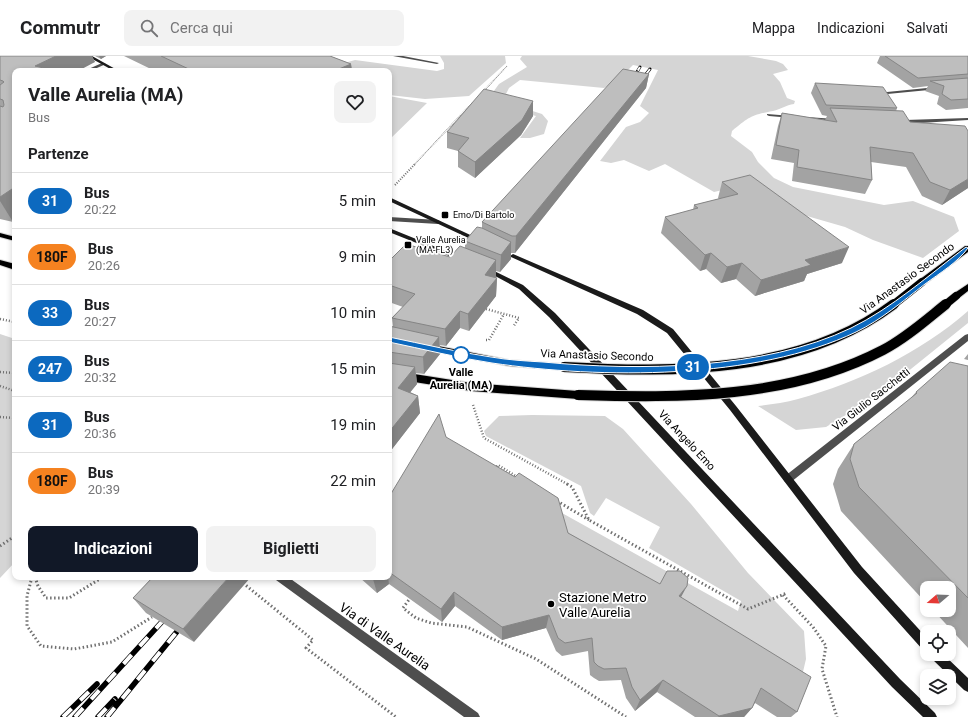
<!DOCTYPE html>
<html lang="it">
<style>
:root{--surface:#fff;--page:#f2f2f2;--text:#202124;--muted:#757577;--line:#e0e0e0;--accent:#111827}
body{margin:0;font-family:Roboto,sans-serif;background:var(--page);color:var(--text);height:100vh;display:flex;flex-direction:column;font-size:15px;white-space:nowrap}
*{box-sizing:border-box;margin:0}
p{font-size:13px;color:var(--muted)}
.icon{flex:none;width:22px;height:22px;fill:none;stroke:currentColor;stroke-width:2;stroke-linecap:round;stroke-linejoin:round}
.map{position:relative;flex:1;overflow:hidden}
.panel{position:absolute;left:12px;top:12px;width:380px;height:512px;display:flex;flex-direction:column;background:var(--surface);border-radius:8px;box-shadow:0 2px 6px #0003}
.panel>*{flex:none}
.badge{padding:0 8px;border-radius:13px;font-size:14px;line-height:26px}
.needle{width:26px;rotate:251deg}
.tools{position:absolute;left:920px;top:525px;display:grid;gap:8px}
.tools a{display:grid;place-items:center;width:36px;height:36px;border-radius:8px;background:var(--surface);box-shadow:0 2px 6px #0003;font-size:20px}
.map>.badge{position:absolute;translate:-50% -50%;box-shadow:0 0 0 2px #fff}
h2{padding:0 16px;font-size:15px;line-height:36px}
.round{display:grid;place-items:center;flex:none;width:42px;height:42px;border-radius:8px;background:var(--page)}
.overview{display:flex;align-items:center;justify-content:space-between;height:68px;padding:0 16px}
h1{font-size:19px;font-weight:700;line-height:30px}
.action{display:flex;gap:8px;margin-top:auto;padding:8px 16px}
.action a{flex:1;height:46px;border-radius:8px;background:var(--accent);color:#fff;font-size:16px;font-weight:700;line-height:46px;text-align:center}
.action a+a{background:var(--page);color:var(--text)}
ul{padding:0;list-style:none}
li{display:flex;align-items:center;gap:12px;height:56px;padding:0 16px;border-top:1px solid var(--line)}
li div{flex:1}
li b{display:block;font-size:15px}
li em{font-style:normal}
li .badge{min-width:44px;font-weight:700;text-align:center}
header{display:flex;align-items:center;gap:24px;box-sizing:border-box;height:56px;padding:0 20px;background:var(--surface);border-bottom:1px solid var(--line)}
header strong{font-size:19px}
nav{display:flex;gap:22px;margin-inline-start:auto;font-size:14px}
.search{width:280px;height:36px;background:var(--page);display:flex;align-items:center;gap:10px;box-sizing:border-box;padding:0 14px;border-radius:8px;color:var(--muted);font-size:15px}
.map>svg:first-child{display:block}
.green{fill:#d5d5d5}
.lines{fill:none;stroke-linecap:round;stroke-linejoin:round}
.primary-casing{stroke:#dbdbdb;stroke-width:2}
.path-far3{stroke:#707070;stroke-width:1.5;stroke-dasharray:0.5 1;stroke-linecap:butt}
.path-far2{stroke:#707070;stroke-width:2;stroke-dasharray:1 1.5;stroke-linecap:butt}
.path-far1{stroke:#707070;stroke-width:2.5;stroke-dasharray:1 2;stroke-linecap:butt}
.path{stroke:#707070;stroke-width:3;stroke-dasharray:1.5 2.5;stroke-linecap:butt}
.lane{fill:#4e4e4e;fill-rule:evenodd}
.street{fill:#4e4e4e;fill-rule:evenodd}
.secondary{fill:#1b1b1b;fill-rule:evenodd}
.primary{fill:#000;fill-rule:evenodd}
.rail-far1-casing{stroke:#000;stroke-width:3}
.rail-casing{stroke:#000;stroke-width:5.5}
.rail-far1{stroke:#fff;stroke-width:2;stroke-dasharray:5.5;stroke-linecap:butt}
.rail{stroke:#fff;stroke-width:4;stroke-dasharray:12;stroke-linecap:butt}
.primary-bridge-far1-casing{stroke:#dbdbdb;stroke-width:9;stroke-linecap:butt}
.primary-bridge-casing{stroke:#dbdbdb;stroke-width:12;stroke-linecap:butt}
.primary-bridge-far1{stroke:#000;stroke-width:8}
.primary-bridge{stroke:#000;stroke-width:10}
.wall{fill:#a3a3a3}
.shaded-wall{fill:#858585}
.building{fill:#bebebe;stroke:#858585}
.line{fill:#0c69bf;stroke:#fff}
.poi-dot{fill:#000;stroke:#fff;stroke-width:1.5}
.stop-dot{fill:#fff;stroke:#0c69bf;stroke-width:2}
.labels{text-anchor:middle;stroke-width:3.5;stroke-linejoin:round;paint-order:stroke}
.far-poi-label{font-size:9px;fill:#000;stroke:#fff;text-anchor:start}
.street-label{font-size:11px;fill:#000;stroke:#fff}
.stop-label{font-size:11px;font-weight:bold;fill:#000;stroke:#fff}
.near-poi-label{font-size:13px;fill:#000;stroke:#fff;text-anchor:start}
.near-street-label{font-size:13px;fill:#000;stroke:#fff}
</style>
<header>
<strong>Commutr</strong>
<div class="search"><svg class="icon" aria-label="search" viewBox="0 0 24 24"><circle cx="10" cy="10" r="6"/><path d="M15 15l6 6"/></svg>Cerca qui</div>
<nav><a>Mappa</a><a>Indicazioni</a><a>Salvati</a></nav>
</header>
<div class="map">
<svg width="968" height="661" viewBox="0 0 968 661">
<rect width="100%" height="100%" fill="#fff"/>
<path class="green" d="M440 0H505L506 7 469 40 425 43 389 39V15H340L348 6 355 4 437 15 444 13V7Z
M522 0H748L776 5 783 8 788 14 773 18 780 26 787 42 795 45 794 48C786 49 781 53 773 55 751 59 749 61 732 75L731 80 752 96 758 106 774 122 793 131 884 149 913 145 954 161 959 175 923 202 873 184 845 171 793 156 736 131 714 136 665 108 649 115 624 104 611 107 600 105 626 71 640 66 649 57 640 50 658 14 633 9 617 25 604 32 520 24 509 32 505 40 498 44 542 58 548 65 544 78 530 82H520L536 60 485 47 499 28 527 11 520 3Z
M389 40 427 47 389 84Z
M968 255V267L963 271 901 321 864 348 826 371 796 374 758 350C771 348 785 347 798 343 859 326 920 297 968 255Z
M0 278 15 283V506L0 522Z
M532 359 605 360 623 373 691 448 748 517 804 575 806 603 799 633 661 529 566 486 562 457 738 555 741 545 649 492 660 471 606 442 594 460 590 457 581 430 486 380 484 375 499 360Z"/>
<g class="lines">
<defs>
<path id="primary" d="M0 177 15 181V185L0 181Z
M965 190H968V196L925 228H919V224Z
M0 204 15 208V214L0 209Z
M968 228V235L959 242H953L952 240 953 238Z
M428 288 509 304 564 308 569 311 564 314 509 310 425 293 423 291Z
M389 314 471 327 578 335 583 339 578 343 471 335 389 322Z"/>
</defs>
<use href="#primary" class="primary-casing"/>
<path class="path-far3" d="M483 36 507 10
M414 109 472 47"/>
<path class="path-far2" d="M395 129 415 108"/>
<path class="path-far1" d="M486 253 519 262 513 271
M0 263 15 266
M486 284H489L504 258
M0 316 15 317
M0 330 15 335
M473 349 484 382 569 429
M0 361 15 362
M495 413 498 409 519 422"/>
<path class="path" d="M567 428 572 431 589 464 748 553 787 537
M557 445 589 464
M0 490 15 480
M32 521 27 540V570L41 590 74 593 112 586 152 561
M35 521 38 530 46 542H69L103 521
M243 527 313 584 306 592 396 661
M783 539 813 571 826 590 822 613 837 661
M411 541 403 552 416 562 431 567 467 571 536 603 626 661"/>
<path class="lane" d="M102 7 106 8 90 15H84Z
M389 161 438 164 441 166 438 168 389 165Z"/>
<path class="street" d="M393 0H403L439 7 437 8Z
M937 31 939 32V33L877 39 875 38 877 37Z
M767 58 792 60 794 61 792 62 769 60 767 59Z
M807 61 835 63 837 64 835 65 809 63 807 62Z
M968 62V64L905 68 902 66 905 64Z
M968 278V285L791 426 788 427 785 426 783 423 785 420 965 279Z
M275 521H288L478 657 480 661H464L276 524Z"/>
<path class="secondary" d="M87 0H92L119 15H114Z
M389 141 481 184 482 185 481 186H477L389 145Z
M389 172 463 202 464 203 463 204H459L389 176Z
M513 198 643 254 673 273 736 350 862 511 927 582V595L923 594 854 517 730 354 667 277 637 258 511 201 510 200Z
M486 211 523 229 555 257 900 623 935 657 937 661H923L892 631 549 261 519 233 484 214 483 213Z
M929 598H943L968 622V636L964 634 931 602Z"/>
<use href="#primary" class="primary"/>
<defs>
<path id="rail-far1" d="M632 24 640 11
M640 26 650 13"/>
<path id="rail" d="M63 661 97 628
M75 661 169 558
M98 661 115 643
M107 661 184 567"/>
</defs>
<use href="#rail-far1" class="rail-far1-casing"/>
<use href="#rail" class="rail-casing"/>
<use href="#rail-far1" class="rail-far1"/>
<use href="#rail" class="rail"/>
<defs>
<path id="primary-bridge-far1" d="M893 249 922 226
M945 249 956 240"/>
<path id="primary-bridge" d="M564 311C675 317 801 318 894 248
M578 339C681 342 789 343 883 294 906 282 926 264 946 248"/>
</defs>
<use href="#primary-bridge-far1" class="primary-bridge-far1-casing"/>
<use href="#primary-bridge" class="primary-bridge-casing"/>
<use href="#primary-bridge-far1" class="primary-bridge-far1"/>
<use href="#primary-bridge" class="primary-bridge"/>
</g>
<path class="wall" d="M0 0H92L95 6 15 15 13 166 0 163Z
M95 0H106L101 3Z
M124 0H330L351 8 352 15H155Z
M880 0H968V52L946 54 937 48 939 40 925 35 928 30 913 32 877 7Z
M649 18 646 32 515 197H511V203L500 216 496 215V222H497L496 240 469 275 460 272 446 290 440 289V298L424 318 416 317 417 328 410 336 418 340 420 357 389 397V270L393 271 392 262 403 251 389 246V205L450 201 465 192V185L482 172V166Z
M815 27 897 52 896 55 910 66 968 132 942 149 922 140 906 111 871 106 872 124 865 138 792 125 794 107 771 103 778 70 782 57 825 64 827 60 822 59 811 37Z
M533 45V60L521 79 475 122 458 111V95L447 92V76Z
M722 126 842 207 807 218 804 225 755 240 736 223 721 227 706 213 700 215 661 177 665 161 693 154 694 149 719 143 718 142Z
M15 248V255L12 250Z
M968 298V304L964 303Z
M968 310V592L933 554H949V532H927V548L841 455 833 428 838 413 854 388 910 343 916 336Z
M446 381 568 477 681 541 797 656 791 661H777L755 647 752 652 744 661H695L657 636 635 655 626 642 621 624 599 625 594 622 590 619 588 595 562 600 556 595 546 572 502 584 455 550 442 566 389 528 377 537 359 521H389V441Z
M153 521 194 586 146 557 133 542Z"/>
<path class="shaded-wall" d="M56 0H92L95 6 78 15H37L35 10Z
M99 0H106L101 3Z
M351 8 352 15H334Z
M649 18 646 32 515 197 516 180Z
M533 45V60L521 79 475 122V106Z
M968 123V132L942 149 950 134Z
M15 131V165L13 166 0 145V141Z
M511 186V203L500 216 501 199Z
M849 191 842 207 807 218 804 225 755 240 761 224 805 204Z
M711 197 706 213 700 215 705 199Z
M496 204V222L485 236V219Z
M742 207 736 223 721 227 727 211Z
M497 222 496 240 469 275 468 258Z
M460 255V272L446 290 445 273Z
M439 281 440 298 424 318 423 301Z
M415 311 417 328 400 349 398 332Z
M418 340 420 357 389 397V376Z
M229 521H251L194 586 183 573Z
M377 521H388L389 528 377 537 373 523Z
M687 530 680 543 679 540Z
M454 536 455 550 442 566 441 553Z
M549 559 546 572 502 584V571Z
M663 624 657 636 635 655 640 644Z
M752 652 744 661H718L719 660Z"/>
<path class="building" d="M0 0H56L35 10 57 15H15V131L0 141V50L3 51 4 49 3 44 0 43V29L4 26 3 25 0 24Z
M161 0H330L351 8 334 15H193Z
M885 0H968V18L918 22Z
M623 13 649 18 516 180H512L482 166Z
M968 22V43L951 44 942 38 944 30 930 25Z
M815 27 883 31 897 52 826 49Z
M484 33 533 45 522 64 475 106 458 95 469 82 447 76Z
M830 52 903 55 910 66 965 70 968 75V123L950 134 930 126 913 97 870 91 872 124 797 111 799 94 776 89 782 57 837 66Z
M750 119 849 191 805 204 811 209 761 224 742 207 727 211 711 197 705 199 665 161 698 152 694 149 738 138 722 126Z
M477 171 482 172 511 186 501 199 465 185Z
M406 188 450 201 460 190 496 204 485 219 497 222 468 258 460 255 445 273 392 262 415 238 389 229V205Z
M15 248V251L12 250Z
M389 270 439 281 423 301 389 296Z
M950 306 968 310V542L859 431 850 403 854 388 917 337 916 336Z
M389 307 415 311 398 332 418 340 389 376Z
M439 358 446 381 515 421 519 417 558 442 568 477 660 528 667 515H680L688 522 687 530 679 540 811 621 797 656 761 632 752 652 719 660 663 624 640 644 632 631 626 612 604 613 598 610 594 606 592 582 565 587 558 582 549 559 502 571 454 536 441 553 389 516V441Z
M153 521H229L183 573 133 542Z
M370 521H377L373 523Z"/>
<path class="line" d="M966 191 968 192C958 206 940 217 925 228 903 245 881 264 856 276 756 324 600 323 492 307 458 302 423 293 389 286L385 283 389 281C423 288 457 296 491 301 508 304 526 305 543 306 638 315 764 314 851 272 892 252 929 219 966 191Z"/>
<g class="poi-dot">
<rect x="441" y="155" width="8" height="8" rx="2"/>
<rect x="404" y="185" width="8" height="8" rx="2"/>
<circle cx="551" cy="548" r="4"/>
</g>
<circle class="stop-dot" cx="461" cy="299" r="8"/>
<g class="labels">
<g class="far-poi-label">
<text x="453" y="162">Emo/Di Bartolo</text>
<text x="416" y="187">Valle Aurelia<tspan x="416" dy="10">(MA-FL3)</tspan></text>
</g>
<g class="street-label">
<text transform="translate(907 222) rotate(-36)" y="4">Via Anastasio Secondo</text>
<text transform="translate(597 299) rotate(2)" y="4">Via Anastasio Secondo</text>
<text transform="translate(871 343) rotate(-38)" y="4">Via Giulio Sacchetti</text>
<text transform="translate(687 384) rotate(47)" y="4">Via Angelo Emo</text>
</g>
<g class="stop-label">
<text x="461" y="320">Valle<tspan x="461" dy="13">Aurelia (MA)</tspan></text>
</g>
<g class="near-poi-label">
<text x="559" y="546">Stazione Metro<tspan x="559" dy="15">Valle Aurelia</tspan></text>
</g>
<g class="near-street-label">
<text transform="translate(385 580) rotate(35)" y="5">Via di Valle Aurelia</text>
</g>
</g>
</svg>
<div class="tools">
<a><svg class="needle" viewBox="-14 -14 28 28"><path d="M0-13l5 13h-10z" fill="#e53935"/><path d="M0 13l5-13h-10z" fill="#757577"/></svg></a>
<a><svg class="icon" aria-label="locate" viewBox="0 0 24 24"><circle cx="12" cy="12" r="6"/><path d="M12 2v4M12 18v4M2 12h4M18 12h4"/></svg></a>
<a><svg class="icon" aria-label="layers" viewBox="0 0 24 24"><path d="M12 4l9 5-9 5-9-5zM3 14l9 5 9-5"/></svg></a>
</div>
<b class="badge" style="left:693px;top:311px;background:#0c69bf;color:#fff">31</b>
<section class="panel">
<div class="overview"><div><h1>Valle Aurelia (MA)</h1><p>Bus</p></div><a class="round"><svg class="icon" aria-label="heart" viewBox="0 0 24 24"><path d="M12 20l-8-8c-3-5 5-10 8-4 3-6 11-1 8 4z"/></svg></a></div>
<h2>Partenze</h2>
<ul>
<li><span class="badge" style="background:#0c69bf;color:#fff">31</span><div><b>Bus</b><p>20:22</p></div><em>5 min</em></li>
<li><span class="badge" style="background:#f58220;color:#111">180F</span><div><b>Bus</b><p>20:26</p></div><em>9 min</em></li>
<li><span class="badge" style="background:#0c69bf;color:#fff">33</span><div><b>Bus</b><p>20:27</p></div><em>10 min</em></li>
<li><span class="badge" style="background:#0c69bf;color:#fff">247</span><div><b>Bus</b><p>20:32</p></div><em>15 min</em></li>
<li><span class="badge" style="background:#0c69bf;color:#fff">31</span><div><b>Bus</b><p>20:36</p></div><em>19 min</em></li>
<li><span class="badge" style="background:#f58220;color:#111">180F</span><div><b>Bus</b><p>20:39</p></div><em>22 min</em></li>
</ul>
<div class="action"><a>Indicazioni</a><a>Biglietti</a></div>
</section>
</div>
